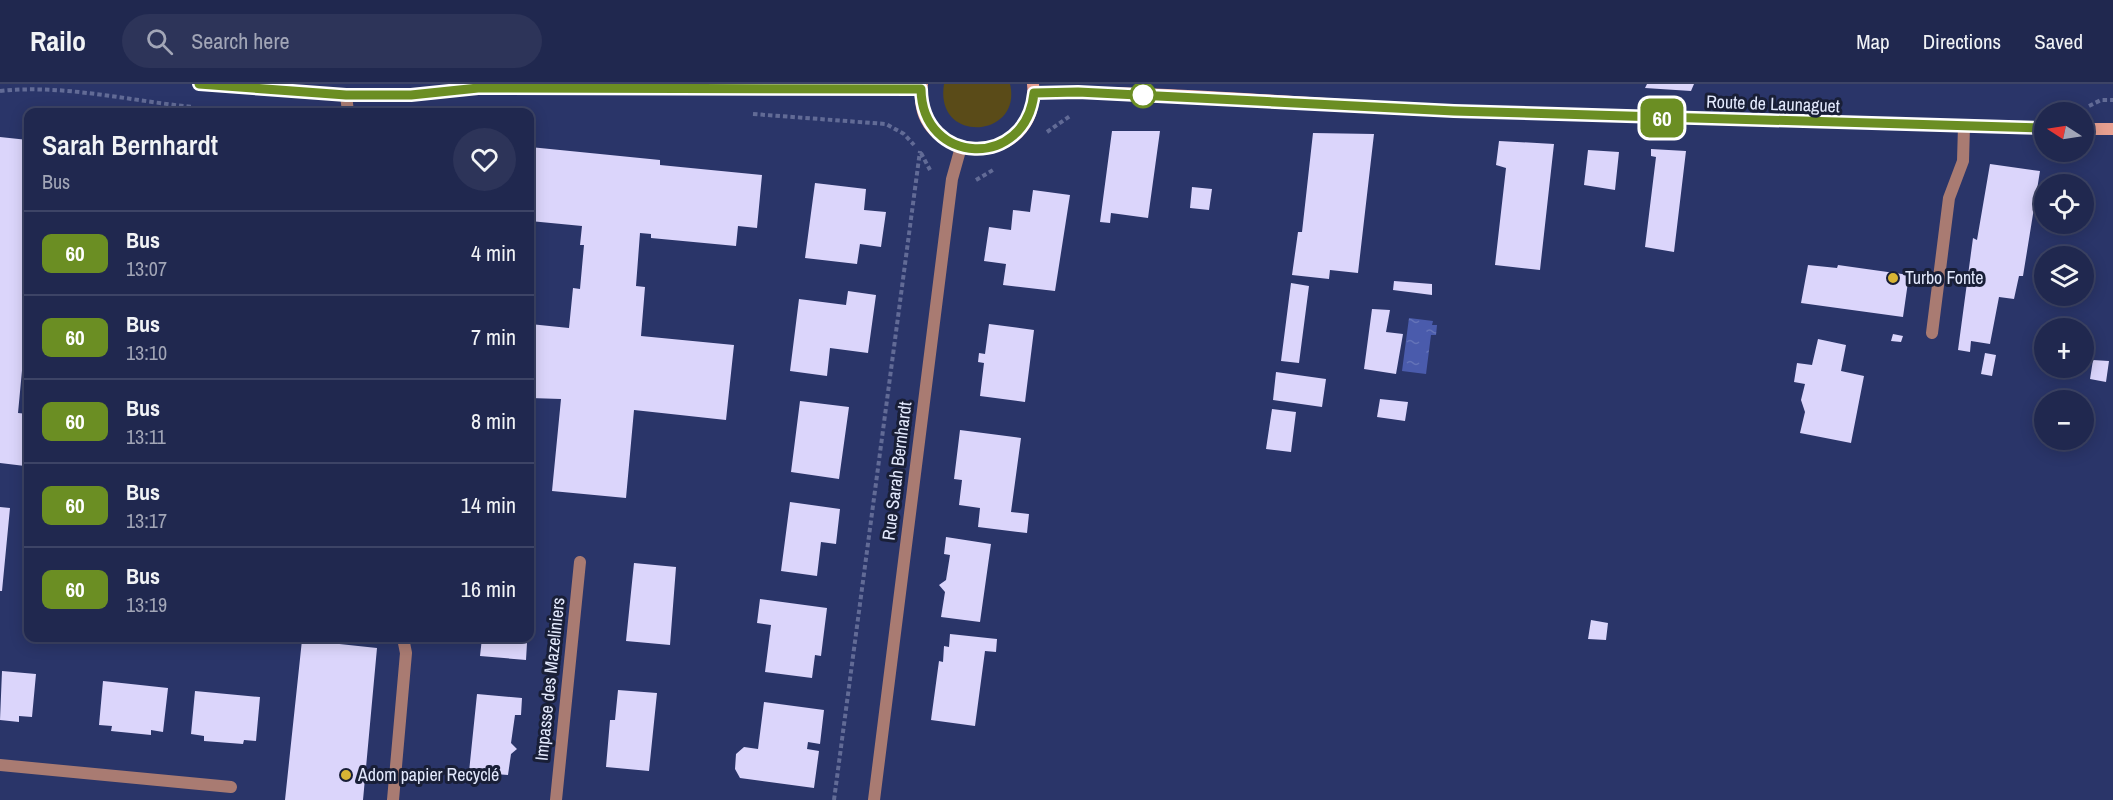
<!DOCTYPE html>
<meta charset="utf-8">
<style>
:root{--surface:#20284f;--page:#2d3459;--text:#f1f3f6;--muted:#a2a6b7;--line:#3d4466}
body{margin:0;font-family:"Archivo Narrow",sans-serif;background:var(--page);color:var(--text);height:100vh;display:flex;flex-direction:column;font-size:22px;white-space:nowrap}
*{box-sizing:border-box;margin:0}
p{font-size:20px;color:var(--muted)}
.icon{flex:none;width:33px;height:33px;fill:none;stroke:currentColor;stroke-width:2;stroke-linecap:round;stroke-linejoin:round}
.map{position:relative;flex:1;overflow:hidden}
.sheet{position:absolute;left:24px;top:24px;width:510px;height:534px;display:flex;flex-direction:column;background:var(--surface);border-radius:12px;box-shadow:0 3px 15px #0003,0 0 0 2px var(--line)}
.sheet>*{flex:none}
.badge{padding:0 12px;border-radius:9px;font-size:21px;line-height:39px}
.needle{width:39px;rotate:282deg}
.tools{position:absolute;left:2034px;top:18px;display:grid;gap:12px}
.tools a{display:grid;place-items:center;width:60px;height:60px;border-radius:50%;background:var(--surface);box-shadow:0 3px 15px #0003,0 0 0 2px var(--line);font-size:30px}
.map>.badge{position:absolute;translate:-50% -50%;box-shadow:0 0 0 3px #fff}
.round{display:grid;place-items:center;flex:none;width:63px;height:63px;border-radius:32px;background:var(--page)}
.overview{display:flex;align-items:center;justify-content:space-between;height:102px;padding:0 18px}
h1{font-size:28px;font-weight:600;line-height:45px}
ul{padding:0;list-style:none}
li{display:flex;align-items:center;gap:18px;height:84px;padding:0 18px;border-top:2px solid var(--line)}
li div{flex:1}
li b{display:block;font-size:22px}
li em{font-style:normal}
li .badge{min-width:66px;font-weight:700;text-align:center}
header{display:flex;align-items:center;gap:36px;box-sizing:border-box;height:84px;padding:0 30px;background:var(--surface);border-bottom:2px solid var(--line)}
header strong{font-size:28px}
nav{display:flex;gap:33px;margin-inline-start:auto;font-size:21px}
.search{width:420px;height:54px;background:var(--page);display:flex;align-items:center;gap:15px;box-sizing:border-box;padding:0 21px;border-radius:33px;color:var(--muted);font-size:22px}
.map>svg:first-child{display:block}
.grass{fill:#5a4b18}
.water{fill:url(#water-ripples)}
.building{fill:#dbd5fb}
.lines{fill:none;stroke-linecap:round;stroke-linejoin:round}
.path{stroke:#626b96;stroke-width:4;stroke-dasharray:4.5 3;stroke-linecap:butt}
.service{stroke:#a97b72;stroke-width:12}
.minor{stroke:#a97b72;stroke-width:12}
.secondary{stroke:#e79f90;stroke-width:12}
.line-casing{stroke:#fff;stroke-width:14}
.line{stroke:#6b8e23;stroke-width:9}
.stop-dot{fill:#fff;stroke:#6b8e23;stroke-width:3}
.poi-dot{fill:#d8b434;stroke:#191f37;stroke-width:2}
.labels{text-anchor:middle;stroke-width:6;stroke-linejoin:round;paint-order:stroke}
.street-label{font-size:18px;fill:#e3e9fd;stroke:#191f37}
.poi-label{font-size:18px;fill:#e3e9fd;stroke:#191f37;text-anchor:start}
</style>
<header>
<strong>Railo</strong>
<div class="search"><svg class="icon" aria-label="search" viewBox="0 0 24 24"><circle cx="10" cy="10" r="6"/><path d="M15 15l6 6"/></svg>Search here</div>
<nav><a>Map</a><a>Directions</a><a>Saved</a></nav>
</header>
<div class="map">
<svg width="2113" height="716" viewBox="0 0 2113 716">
<defs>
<pattern id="water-ripples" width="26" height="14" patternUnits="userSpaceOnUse" patternTransform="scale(1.5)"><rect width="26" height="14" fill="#4a5bac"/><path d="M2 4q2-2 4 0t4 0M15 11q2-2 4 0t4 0" fill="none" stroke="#6473b8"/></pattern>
</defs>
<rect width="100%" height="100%" fill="#2a3569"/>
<path class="grass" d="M944 0H1010C1023 54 934 61 944 0Z"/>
<path class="water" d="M1409 234 1433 237 1432 241H1437L1436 251H1431L1426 290 1402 287Z"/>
<path class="building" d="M1647 0H1694L1691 7 1645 4Z
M1112 47H1160L1148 134 1111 129 1110 139 1100 138Z
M1313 49 1374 50 1358 189 1330 186 1329 195 1292 191 1298 148H1302Z
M0 53 28 56V223L18 329 28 330 25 382 0 379Z
M1499 57 1554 60 1540 186 1495 181 1506 84 1496 81Z
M530 63 660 76V81L762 91 757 144 738 142 736 162 651 154V150L640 149 636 202 645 203 641 252 734 261 726 336 634 326 626 414 552 407 561 315 530 314V240L569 244 573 204 580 205 584 161H580L582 142 530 137Z
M1651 65 1686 67 1674 168 1645 163 1656 73 1651 72Z
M1588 66 1619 68 1615 106 1584 101Z
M1990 80 2040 87 2023 192H2019L2014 215 1999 213 1990 260 1971 257 1970 268 1958 266 1973 154 1977 156Z
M815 99 866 105 864 126 886 128 881 163 860 160 857 180 805 174Z
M1192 103 1212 105 1209 126 1190 124Z
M1033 106 1070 111 1055 207 1003 201 1006 180 984 177 989 143 1011 146 1013 126 1030 128Z
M1808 181 1837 184 1838 181 1909 191 1903 233 1801 219Z
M1394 197 1432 200V211L1393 206Z
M1291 199 1309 202 1299 279 1281 277Z
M848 207 876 211 868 269 830 264 827 292 790 287 799 215 846 221Z
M1372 225 1390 226 1386 248 1403 250 1396 290 1364 285Z
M989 240 1034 246 1025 318 980 312 984 279 978 278 979 269 985 270Z
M1893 250 1903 252 1901 258 1891 257Z
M1818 255 1846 261 1841 287 1864 292 1851 359 1800 349 1805 328 1801 316 1805 300 1794 298 1797 279 1812 281Z
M1985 269 1996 271 1992 292 1981 290Z
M2093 276 2109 277 2106 298 2090 295Z
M1276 288 1326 295 1322 323 1273 316Z
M1380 315 1408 318 1405 337 1377 333Z
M800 317 849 323 839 395 791 388Z
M1272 325 1296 328 1291 368 1266 365Z
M960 346 1021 354 1011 428 1029 430 1027 449 978 443 980 424 959 421 962 396 954 395Z
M790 418 840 425 836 460 821 458 817 492 781 487Z
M0 423 10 424 2 507H0Z
M946 453 991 460 980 538 941 533 945 508 939 501 946 496 950 471 944 470Z
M634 479 676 483 670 561 626 557Z
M760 515 827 524 821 572 815 571 812 594 765 588 771 541 757 539Z
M1591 536 1608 539 1606 556 1588 555Z
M950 550 997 555 996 568 985 567 975 642 931 636 939 577 943 578 944 562 949 563Z
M482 554H522V559H527L526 576 480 572Z
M302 556 377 564 363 716H285Z
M2 587 36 590 32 633 19 632V638L0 636Z
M103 597 168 604 163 648 151 646V651L111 647 112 642 99 641Z
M618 606 657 609 649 687 606 683 610 636H615Z
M195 607 260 613 256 657 244 656 243 660 204 657V652L191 650Z
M477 610 522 614 521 631H515L511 659 517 665 511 670 508 691 469 688Z
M764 618 824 626 820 660 808 658 807 665 819 667 814 704 740 694 735 685 736 670 744 663 758 665Z"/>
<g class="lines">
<path class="path" d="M0 7C64 0 130 17 193 23
M2089 22 2101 16H2113
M753 30 886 40 904 50 914 61
M1047 48 1070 32
M921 69 930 86
M976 96 993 86
M834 716 920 67"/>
<path class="service" d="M346 11 348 28
M1932 249 1949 114 1963 77 1964 42
M0 681 231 703
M393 716 406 569 403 554"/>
<path class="minor" d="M556 716 580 478
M874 716 952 95 961 63"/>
<path class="secondary" d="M199 0 346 11H411L478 4 921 5
M922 0C908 82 1042 89 1033 0
M1034 9C1174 6 1315 22 1455 27 1652 34 1848 39 2044 44
M2084 45H2113"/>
</g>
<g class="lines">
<defs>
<path id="line" d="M199 0 346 11H411L478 4 921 5C922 82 1026 86 1034 9L1078 8 1454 27 2044 44"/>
</defs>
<use href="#line" class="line-casing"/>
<use href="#line" class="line"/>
</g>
<circle class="stop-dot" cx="1143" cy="11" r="12"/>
<g class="poi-dot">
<circle cx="1893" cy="194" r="6"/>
<circle cx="346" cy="691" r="6"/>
</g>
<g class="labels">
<g class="street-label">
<text transform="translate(1773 20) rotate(2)" y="6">Route de Launaguet</text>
<text transform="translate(897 387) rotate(-83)" y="6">Rue Sarah Bernhardt</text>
<text transform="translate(550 595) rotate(-84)" y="6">Impasse des Mazeliniers</text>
</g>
<g class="poi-label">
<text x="1905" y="200">Turbo Fonte</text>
<text x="358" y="697">Adom papier Recyclé</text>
</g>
</g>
</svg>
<div class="tools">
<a><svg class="needle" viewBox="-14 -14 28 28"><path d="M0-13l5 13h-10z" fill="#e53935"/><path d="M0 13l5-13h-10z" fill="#a2a6b7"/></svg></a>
<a><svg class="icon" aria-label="locate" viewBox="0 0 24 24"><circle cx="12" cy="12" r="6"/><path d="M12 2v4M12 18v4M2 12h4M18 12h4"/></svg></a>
<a><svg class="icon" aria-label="layers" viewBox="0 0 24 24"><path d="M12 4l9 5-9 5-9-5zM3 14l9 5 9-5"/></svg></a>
<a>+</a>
<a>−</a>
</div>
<b class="badge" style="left:1662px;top:34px;background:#6b8e23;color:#fff">60</b>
<section class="sheet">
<div class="overview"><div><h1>Sarah Bernhardt</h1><p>Bus</p></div><a class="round"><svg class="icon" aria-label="heart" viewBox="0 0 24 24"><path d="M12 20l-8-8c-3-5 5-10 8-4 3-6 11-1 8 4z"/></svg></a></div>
<ul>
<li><span class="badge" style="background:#6b8e23;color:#fff">60</span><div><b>Bus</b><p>13:07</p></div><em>4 min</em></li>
<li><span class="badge" style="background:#6b8e23;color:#fff">60</span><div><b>Bus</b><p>13:10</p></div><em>7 min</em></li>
<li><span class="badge" style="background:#6b8e23;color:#fff">60</span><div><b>Bus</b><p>13:11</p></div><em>8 min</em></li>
<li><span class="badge" style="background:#6b8e23;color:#fff">60</span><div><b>Bus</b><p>13:17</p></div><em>14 min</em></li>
<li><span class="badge" style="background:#6b8e23;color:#fff">60</span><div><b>Bus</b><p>13:19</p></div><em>16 min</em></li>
</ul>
</section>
</div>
